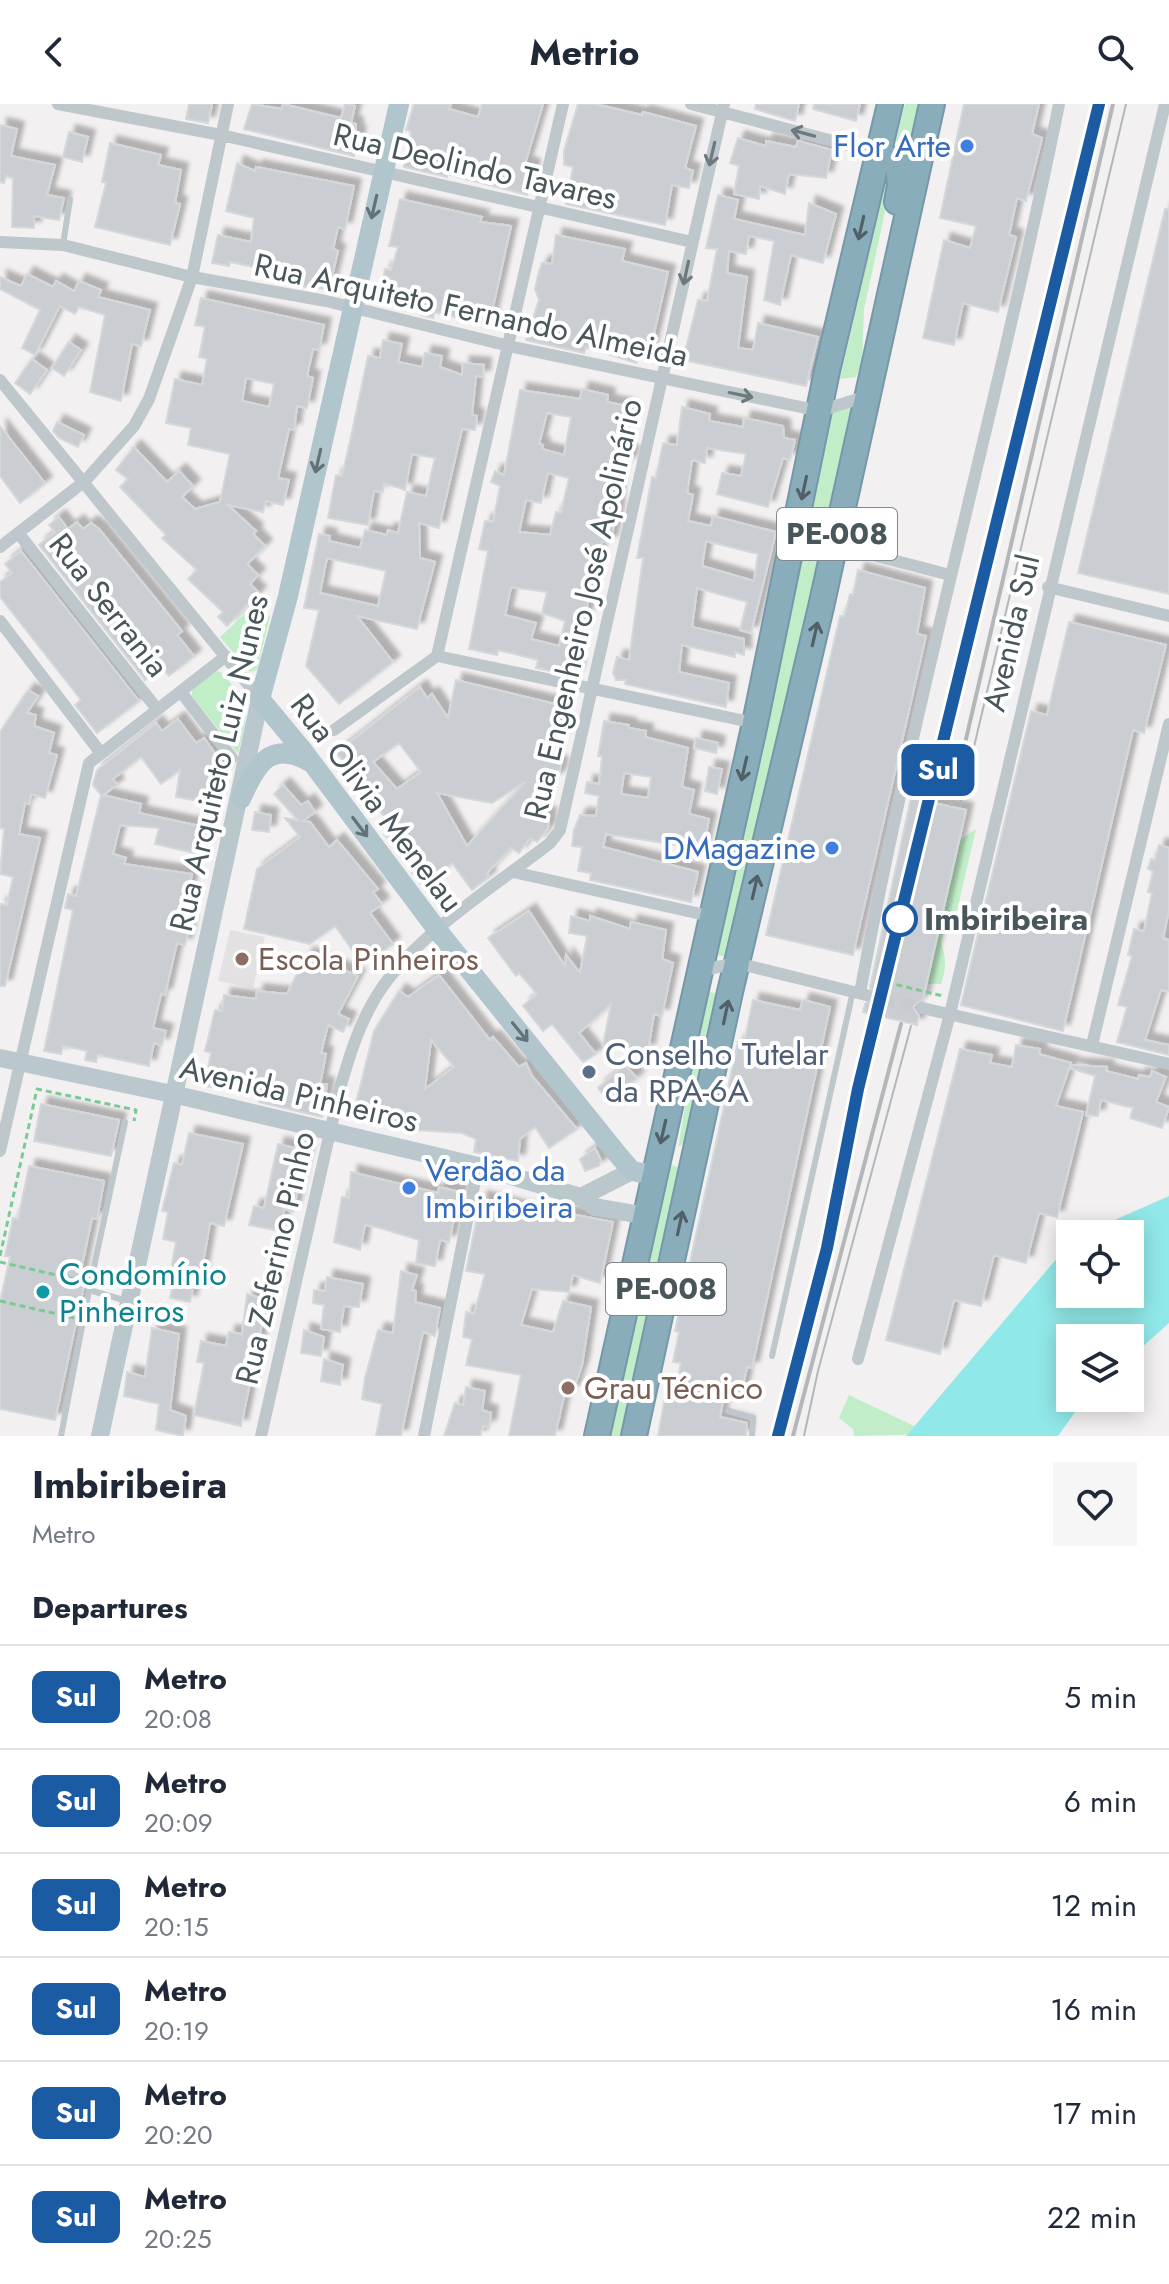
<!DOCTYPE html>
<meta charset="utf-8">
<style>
:root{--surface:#fff;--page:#f6f6f7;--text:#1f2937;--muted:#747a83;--line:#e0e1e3}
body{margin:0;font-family:Jost,sans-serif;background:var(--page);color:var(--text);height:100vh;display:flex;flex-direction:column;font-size:30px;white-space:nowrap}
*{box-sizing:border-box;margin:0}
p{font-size:26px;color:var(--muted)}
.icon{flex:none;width:44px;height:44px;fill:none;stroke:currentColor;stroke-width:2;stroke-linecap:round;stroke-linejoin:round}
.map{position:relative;height:1332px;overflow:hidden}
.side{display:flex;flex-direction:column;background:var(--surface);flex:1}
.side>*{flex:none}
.badge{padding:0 16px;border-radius:12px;font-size:28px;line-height:52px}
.controls{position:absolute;left:1056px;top:1116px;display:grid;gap:16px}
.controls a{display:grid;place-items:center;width:88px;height:88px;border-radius:0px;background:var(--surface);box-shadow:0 4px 20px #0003;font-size:40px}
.map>.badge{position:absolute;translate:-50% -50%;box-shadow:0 0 0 4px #fff}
h2{padding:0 32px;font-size:30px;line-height:72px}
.round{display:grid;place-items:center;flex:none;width:84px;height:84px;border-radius:0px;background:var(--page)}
.overview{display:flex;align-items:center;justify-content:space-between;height:136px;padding:0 32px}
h1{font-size:38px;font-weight:700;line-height:60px}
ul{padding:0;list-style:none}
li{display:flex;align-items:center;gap:24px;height:104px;padding:0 32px;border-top:2px solid var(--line)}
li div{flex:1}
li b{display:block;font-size:30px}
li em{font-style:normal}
li .badge{min-width:88px;font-weight:700;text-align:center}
header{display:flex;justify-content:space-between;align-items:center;height:104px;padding:0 32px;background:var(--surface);font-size:36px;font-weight:700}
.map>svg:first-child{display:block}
.education{fill:#e3e1e2}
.green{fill:#c1eec9}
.water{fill:#91e8e8}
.building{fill:#caced2;stroke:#d5d8db;stroke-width:2;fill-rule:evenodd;filter:url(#shadow)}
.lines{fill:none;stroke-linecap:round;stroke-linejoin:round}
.street-tunnel{stroke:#c8cacc;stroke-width:12;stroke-dasharray:12 6;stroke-linecap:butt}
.highway-casing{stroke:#7698a8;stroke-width:28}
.path{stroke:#7bca93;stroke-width:3;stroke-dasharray:6 4;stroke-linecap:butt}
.lane{stroke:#bdc7cc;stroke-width:6}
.street{stroke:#bdc7cc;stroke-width:12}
.secondary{stroke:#bac8ce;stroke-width:18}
.primary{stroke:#b1c5cd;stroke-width:20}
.highway{stroke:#8aadbc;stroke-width:24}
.tram{stroke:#b3b7ba;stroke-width:2}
.rail{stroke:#b3b7ba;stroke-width:4}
.oneway{stroke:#6c797e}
.oneway2{stroke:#637279}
.oneway3{stroke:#506066}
.line-casing{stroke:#fff;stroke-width:18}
.line{stroke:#1a5ba3;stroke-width:12}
.shop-dot{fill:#3f7fe0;stroke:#fff;stroke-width:3}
.stop-dot{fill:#fff;stroke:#1a5ba3;stroke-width:4}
.education-dot{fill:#8d6e63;stroke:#fff;stroke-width:3}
.service-dot{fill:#5c6f8a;stroke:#fff;stroke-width:3}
.culture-dot{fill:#0f9aa8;stroke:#fff;stroke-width:3}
.labels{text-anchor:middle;stroke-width:8;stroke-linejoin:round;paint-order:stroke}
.shield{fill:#fff;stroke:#80898e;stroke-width:2}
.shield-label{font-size:30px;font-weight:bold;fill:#49575d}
.shop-label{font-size:32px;fill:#366cbe;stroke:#fff;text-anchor:end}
.street-label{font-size:32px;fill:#49575d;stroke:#fff}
.stop-label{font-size:32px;font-weight:bold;fill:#49575d;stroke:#fff;text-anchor:start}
.education-label{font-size:32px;fill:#785e54;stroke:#fff;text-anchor:start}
.service-label{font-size:32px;fill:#4e5e75;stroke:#fff;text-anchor:start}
.culture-label{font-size:32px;fill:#0d838f;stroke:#fff;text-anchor:start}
</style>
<header><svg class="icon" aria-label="back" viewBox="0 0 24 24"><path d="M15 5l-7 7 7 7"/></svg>Metrio<svg class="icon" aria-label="search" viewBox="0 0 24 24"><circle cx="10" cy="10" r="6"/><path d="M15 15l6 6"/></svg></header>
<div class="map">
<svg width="1169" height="1332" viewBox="0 0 1169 1332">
<defs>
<filter id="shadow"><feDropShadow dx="7" dy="-7" stdDeviation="2" flood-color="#0004"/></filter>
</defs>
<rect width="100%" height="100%" fill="#f3f0f1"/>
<path class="education" d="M230 826 265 833 253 884 218 877Z"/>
<path class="green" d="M905 0H921L909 51 896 36Z
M890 59 894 67 864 205 862 259 856 273 840 275Z
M856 301 733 855 711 849 827 309Z
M258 498 270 513 257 566 250 568 220 533Z
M214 567C223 567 223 571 229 577 253 606 246 616 238 650L192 592V585Z
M976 725 954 820C932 837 946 841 945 860 945 867 943 874 941 880H926L959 736Z
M705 887 723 891 693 1034 678 1043Z
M666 1060 678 1063 675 1081 622 1332H606Z
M849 1291 931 1330 854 1332 853 1325 839 1314Z"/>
<path class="water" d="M1169 1092V1219L1130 1254V1234H1070V1294H1085L1058 1332H906L1070 1139V1190H1130V1130H1083Z"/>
<path class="building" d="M189 0H212L208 19 186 15Z
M252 0 282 5 283 0 341 14 345 0 355 2 351 19 356 20V28L359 29 354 52 244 25Z
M414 0H451L449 5 478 13 482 0H543L525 60 533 62 527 91 447 70V73L404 63 411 27 406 26Z
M578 0H595L642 11 643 8 696 22 685 64 693 67 689 84 672 81 665 121 566 100 573 63 564 61V47Z
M756 0H799L795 17 755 5Z
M814 0H860L856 17 813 5Z
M964 0H1039L1032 30 1042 34 1026 97 1017 94 1009 131 1016 133 998 208 963 199 954 241 923 234 944 136 970 144 976 122 940 114Z
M0 21 17 25 11 52 55 61 47 91 64 94 59 116 34 112V124L12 123 13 74 6 72 4 79 0 78Z
M69 28 88 33 82 58 63 53Z
M738 34 766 42V37L796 43 798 37 832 46 826 74 789 70 785 90 760 82 759 95 734 90 739 62 730 59Z
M110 39 161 51 158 61 181 66 175 99 180 100 170 141 95 123 106 79 102 78Z
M237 59 255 67 256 63 354 82 345 125 338 123 333 145 338 147 329 185 296 182 297 177 262 169 263 165 230 158 229 162 212 159 218 131 251 138 254 114 226 107Z
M718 91 738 96 734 115 805 131 809 99 836 110 823 159 791 151 780 201 764 196 774 137 749 132 746 150 729 147 727 169 747 173 738 244 753 246 758 219 818 233 806 282 683 256 698 196 707 197 717 145 706 144Z
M400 95 482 113 480 118 511 122 489 221 434 208 433 214 421 211 422 206 379 198 385 165 391 166 398 143 389 142Z
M1165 105H1169V490L1078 469Z
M556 131 625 145 622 157 668 168 648 256 638 253 636 259 586 243 584 249 526 236 539 196 535 185 539 167 542 159 552 160Z
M27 170 53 183 56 177 74 187 79 177 101 186 98 193 150 206 141 242 132 240 121 297 90 288 105 211 79 203 75 210 60 202 35 251 22 244 40 206 0 185V173L21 182Z
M201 194 324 221 319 246 313 245 307 272 313 274 307 304 297 302 294 326 289 325 278 374 289 376 283 401 266 397 263 408 228 401 256 427 253 430 265 442 247 460 258 471 250 480 259 489 227 522 218 513 223 508 188 475 197 466 162 434 166 431 120 383 128 375 116 366 134 343 167 378 179 367 193 382 182 393 195 405 220 398 230 350 188 341 191 324 166 319 175 275 202 281 207 255 199 253 205 223 195 221ZM246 274 274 280 269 303 242 297Z
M383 236 402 240 398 258 422 263 425 249 442 252 440 263 462 271 463 259 484 261 483 273 476 272 472 311 477 312 475 326 462 325 439 424 419 419 420 454 435 458 417 525 357 512 393 558 339 600 306 562 319 506 304 504 319 430 330 432 329 437 360 444 365 426 387 431 388 426 398 429 407 388 426 392 435 354 412 350 405 386 384 379 383 388 374 387 368 421 328 414 336 371 342 372 350 337 368 252 380 254ZM327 454 386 467 378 502 320 489Z
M69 238 81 246 64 272 52 264Z
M32 255 47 266 30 290 15 279Z
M582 285 608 291 607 298 627 302 617 344 632 349 629 360 623 358 618 378 617 408 610 439 602 437 595 460 585 514 580 520 571 559 578 561 576 572 536 564 538 556 498 546 497 551 469 545 488 447 479 445 485 417 493 418 500 382 491 378 495 367 504 371 520 286 580 295ZM547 309 571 313 564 351 542 345 543 341 539 340ZM548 369 569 374 561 409 556 408 550 431 519 428 526 396 541 399ZM511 483 547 488 542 509 565 517 559 542 531 535 536 519 505 511Z
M682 303 710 310 709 317 743 323 744 314 783 322 784 334 795 336 790 356 783 354 768 403 717 390 722 369 741 372 746 350 707 344 705 359 692 356 687 389 693 391 688 417 711 422 713 412 776 428 751 529 740 526 747 498 697 484 692 523 744 535V551L735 548V553L682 541 679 568 729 579 726 603 625 580 626 576H616L613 569 617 553 629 556 643 454H637L652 373 656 374 663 339 677 341ZM706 437 758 450 754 477 702 462Z
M57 318 84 331 78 343 59 334 53 327Z
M0 322 45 379 20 399 0 372Z
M59 413 68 425 77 418 83 425 91 419 99 425 182 527 177 531 194 552 169 572 161 563 145 576 39 441 55 428 49 421Z
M21 447 139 597 97 629 75 601 81 596 0 493V478L12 469 5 460Z
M858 466 925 484 917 530 926 532 853 851 766 831 840 512 844 513 850 490 853 491Z
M1069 518 1166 541 1144 629 1133 626 1063 927 961 901 1031 607 1047 611Z
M456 576 559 601 549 657 561 660 559 670 554 676 547 670 537 710H549L548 724 537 738 530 734 519 749 511 744 487 769 489 773 472 786 452 759 424 783 409 765 418 758 400 736 394 741 384 730 392 722 373 699 379 694 336 649 420 583 427 594 432 590 448 614ZM399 639 421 668 397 685 373 658ZM525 678 467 742 437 689 492 699Z
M28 586 38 592 27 609 36 611 34 622 54 629 49 649 57 651 45 694 31 690 29 700 25 699 19 730 40 734 5 882H0V800L7 801 13 773 0 770 4 725 0 724V628Z
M178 615 196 639 204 634 227 666 208 680 205 698 176 693 180 666 161 680 141 653 113 675 117 681 103 691 141 700 139 709 200 722 194 749 155 740 159 724 120 721 113 750 126 754 124 760 192 770 182 816 190 818 185 841 177 839 165 891 161 890 153 924 166 927 162 941 154 939 149 962 98 951 96 958 85 956 87 947 63 942 61 950 44 947 73 806 65 804 68 790 76 792 101 691 93 681 97 666 156 619 162 627Z
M604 617 629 621V624L646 627 645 633 688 644 682 683 694 686 689 710 709 715 703 745 606 730 603 743 698 768 691 798 590 776 591 769 578 767 582 743 572 742 574 726 580 711 596 712 599 692 585 689 587 678 599 680 602 653 598 652ZM624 669 651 673 648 694 621 690Z
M696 634 718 639 716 649 694 644Z
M709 663 722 665 717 690 705 687Z
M283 681 301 701 308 697 315 708 303 717 310 718 329 743 337 736 378 785 373 788 382 800 370 809 393 840 363 861 335 822 310 840 244 825 257 765 300 733 285 714 298 716 274 690Z
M911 694 966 706 923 895 913 903 919 912 917 921 863 908 865 900 875 892 870 883Z
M255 708 271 711 269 728 252 726Z
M1159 741 1169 744V806L1163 834 1169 836V887L1161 886 1145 936 1169 941V951L1117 938 1127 903 1118 901 1132 852 1128 851 1134 825 1144 827 1152 789 1148 788 1153 767 1148 765 1151 755 1155 756Z
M529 807 565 862 566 851 580 869 587 832 569 829 571 812 590 817V812L630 825 631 818 666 826 662 855 673 859 662 912 654 910 648 947 603 941 611 900 579 929 596 950 583 958 552 920 543 927 523 902 537 890 519 869 516 872 488 834Z
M307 850 358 872 338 910 349 915 343 928 328 921 321 949 326 950 320 980H327L322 1013 259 998 260 992 205 982 211 949 205 947 215 906 222 907 224 891 256 895 257 887 287 890Z
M439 871 490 936 493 933 519 963 526 959 532 972 577 1025 549 1044 535 1023 520 1035 518 1057 474 1048 476 1035 462 1029 415 1026 386 1019 388 1010 355 1003 374 927 399 887 408 893ZM431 936 454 963 425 985Z
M753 896 800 906 803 896 830 903 752 1264 747 1263 740 1295 724 1292 720 1313 747 1319 746 1332H658L667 1282 676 1284 681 1259 673 1258 679 1228 675 1227 738 938 744 939Z
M1016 941 1040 945 1039 950 1071 959 1056 1002 1083 1008 1057 1113 1039 1109 1026 1159 994 1151 981 1202 954 1196 940 1250 886 1236 960 945 992 951 990 959 1012 963Z
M625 961 637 974 609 998 598 984Z
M1071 961 1107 963 1106 967 1138 975 1139 971 1150 973 1152 967 1166 973 1156 998 1169 1003 1162 1024 1130 1014 1133 1004 1101 996 1098 1012 1086 1011 1095 972 1070 964Z
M41 1000 119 1016 111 1052 34 1037Z
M189 1029 243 1040 224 1122 210 1119 201 1170 196 1169 190 1198 170 1194 176 1166 171 1165 176 1138 163 1135 168 1108 162 1107 174 1059 182 1061Z
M278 1040 307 1047 293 1107 284 1105 280 1127 249 1121 254 1102 264 1104Z
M595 1044 601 1056 599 1062 585 1067 580 1055Z
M29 1062 104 1077 97 1115 92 1114 79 1176 85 1177 55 1316 0 1305V1198L10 1153 5 1152 13 1114 18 1115Z
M351 1068 438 1089 439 1083 460 1088 449 1138 440 1136 435 1162 416 1159 419 1136 380 1124 365 1121 360 1146 334 1138 342 1093 349 1094Z
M481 1094 554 1113 555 1107 613 1118 600 1179 573 1171 569 1188 532 1185 521 1221 553 1228 563 1197 591 1203 582 1261 573 1287 565 1288 555 1332H509L521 1271 466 1261 472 1235 463 1233 466 1208 474 1210 485 1170 466 1167Z
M401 1167 417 1171 412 1186 416 1187 415 1198 440 1204 435 1232 423 1228 401 1332H376L382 1300 362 1295 365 1274 378 1226 393 1229Z
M327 1173 363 1180 359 1203 344 1202 340 1228 321 1225 324 1201 313 1199 314 1186 325 1187Z
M247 1190 267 1196 241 1322 194 1311 204 1259 197 1258 201 1237 226 1242 229 1228 242 1230Z
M152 1224 179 1230 170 1306 186 1312 183 1332 156 1326 159 1300 124 1292 127 1268 145 1273Z
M304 1226 324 1233 321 1252 301 1249Z
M324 1255 343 1261 340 1281 321 1277Z
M466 1283 485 1287 482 1306 491 1309 489 1323 483 1322 480 1332H444L455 1299 463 1301Z"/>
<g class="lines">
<path class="street-tunnel" d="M866 891 922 904"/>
<defs>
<path id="highway" d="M879 49 898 60 900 81 897 98
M597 1332 755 619 827 267 890 0
M634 1332 730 888 821 503 932 0"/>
</defs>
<use href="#highway" class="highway-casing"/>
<path class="path" d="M877 876 943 892
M0 1152 37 985 136 1006 134 1017
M0 1158 82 1177
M0 1197 75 1214"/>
<path class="lane" d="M63 141 70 95
M125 1018 89 1186 127 1197
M772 1252 853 887
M728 1307 753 1314 752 1332
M61 1332 89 1186"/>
<path class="street" d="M58 0 221 31 692 138
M691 0 879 49
M0 138 63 141 192 173 326 197 509 242 820 307 867 292
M0 276 260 595
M19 430 157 605
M835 441 950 471
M0 443 85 377 134 322 149 295 192 173 228 0
M1048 483 1169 512
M0 517 100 648
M437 552 563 0
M181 588 232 654
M334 626 437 552 755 619
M513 768 710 812
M698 867 737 859 866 891
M860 889C915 590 999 298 1059 0
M922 904 1169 960
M1092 941 1169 620
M0 1047 89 659 226 552
M858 1255 950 910 1165 0
M261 1332 340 984C349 954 357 926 373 898 409 834 493 784 550 739L560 726 724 0
M424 1332 478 1062"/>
<path class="secondary" d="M0 954 177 991 478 1062 581 1093 595 1103 647 1112
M581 1093 632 1067
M100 1332 260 595"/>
<path class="primary" d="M399 0 288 492 260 595 304 648 438 827 619 1052 632 1067 653 1071
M241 695C256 661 270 635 310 658"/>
<use href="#highway" class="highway"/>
<path class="tram" d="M960 702 1126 0
M804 1332 818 1267 911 922"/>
<path class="rail" d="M930 695 1099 0
M951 700 1113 0
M778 1332 810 1215 876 914
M793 1332 901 920"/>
</g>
<defs><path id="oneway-shaft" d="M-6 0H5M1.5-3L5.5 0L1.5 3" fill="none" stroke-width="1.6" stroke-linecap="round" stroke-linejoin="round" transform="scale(2)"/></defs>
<g class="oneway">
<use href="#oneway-shaft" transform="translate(803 29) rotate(-165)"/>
<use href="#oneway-shaft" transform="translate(712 50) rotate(103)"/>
<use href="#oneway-shaft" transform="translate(686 169) rotate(102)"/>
<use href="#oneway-shaft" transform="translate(741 291) rotate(12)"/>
</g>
<g class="oneway2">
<use href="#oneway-shaft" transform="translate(374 103) rotate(103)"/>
<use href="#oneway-shaft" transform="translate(318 357) rotate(103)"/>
<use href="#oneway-shaft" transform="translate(360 723) rotate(53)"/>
<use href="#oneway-shaft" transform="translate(520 928) rotate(51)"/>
</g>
<g class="oneway3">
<use href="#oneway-shaft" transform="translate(861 124) rotate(103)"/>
<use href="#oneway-shaft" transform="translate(804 384) rotate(102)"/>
<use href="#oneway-shaft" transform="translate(815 530) rotate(-77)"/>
<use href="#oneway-shaft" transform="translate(744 665) rotate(103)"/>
<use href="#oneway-shaft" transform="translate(755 783) rotate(-77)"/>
<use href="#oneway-shaft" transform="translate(726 908) rotate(-78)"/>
<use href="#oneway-shaft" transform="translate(663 1028) rotate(103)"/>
<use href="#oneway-shaft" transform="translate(680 1119) rotate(-78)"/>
</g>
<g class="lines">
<defs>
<path id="line" d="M778 1332 827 1144 858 985 1099 0"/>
</defs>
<use href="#line" class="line-casing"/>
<use href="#line" class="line"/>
</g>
<g class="shop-dot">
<circle cx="967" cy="42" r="8"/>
<circle cx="832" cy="744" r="8"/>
<circle cx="409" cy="1084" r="8"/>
</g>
<circle class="stop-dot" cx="900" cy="815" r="16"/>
<g class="education-dot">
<circle cx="242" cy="855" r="8"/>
<circle cx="568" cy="1284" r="8"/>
</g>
<circle class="service-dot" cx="589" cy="968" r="8"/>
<circle class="culture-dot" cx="43" cy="1188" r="8"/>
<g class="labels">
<g class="shield">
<rect x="777" y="404" width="120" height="52" rx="6"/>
<rect x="606" y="1159" width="120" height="52" rx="6"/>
</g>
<g class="shield-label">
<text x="837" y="440">PE-008</text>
<text x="666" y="1195">PE-008</text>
</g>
<g class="shop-label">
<text x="951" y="53">Flor Arte</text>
<text x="816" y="755">DMagazine</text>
<text x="425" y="1077" text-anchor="start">Verdão da<tspan x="425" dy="37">Imbiribeira</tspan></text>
</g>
<g class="street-label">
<text transform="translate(475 62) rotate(13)" y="11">Rua Deolindo Tavares</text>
<text transform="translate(471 206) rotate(12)" y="11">Rua Arquiteto Fernando Almeida</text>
<text transform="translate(109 501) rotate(52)" y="11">Rua Serrania</text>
<text transform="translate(583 505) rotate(-77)" y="11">Rua Engenheiro José Apolinário</text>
<text transform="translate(1011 529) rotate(-77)" y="11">Avenida Sul</text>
<text transform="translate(219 659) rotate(-77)" y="11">Rua Arquiteto Luiz Nunes</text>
<text transform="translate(377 699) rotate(53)" y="11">Rua Olivia Menelau</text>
<text transform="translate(299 990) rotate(13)" y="11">Avenida Pinheiros</text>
<text transform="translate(275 1154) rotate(-77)" y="11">Rua Zeferino Pinho</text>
</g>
<g class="stop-label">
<text x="924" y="826">Imbiribeira</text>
</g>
<g class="education-label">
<text x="258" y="866">Escola Pinheiros</text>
<text x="584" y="1295">Grau Técnico</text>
</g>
<g class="service-label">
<text x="605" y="961">Conselho Tutelar<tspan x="605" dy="37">da RPA-6A</tspan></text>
</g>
<g class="culture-label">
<text x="59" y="1181">Condomínio<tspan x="59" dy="37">Pinheiros</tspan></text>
</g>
</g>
</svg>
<div class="controls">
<a><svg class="icon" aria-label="locate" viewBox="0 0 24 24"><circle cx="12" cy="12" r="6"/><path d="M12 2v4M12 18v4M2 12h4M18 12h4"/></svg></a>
<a><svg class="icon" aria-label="layers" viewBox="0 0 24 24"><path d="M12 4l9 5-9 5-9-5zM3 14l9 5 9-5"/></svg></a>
</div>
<b class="badge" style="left:938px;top:666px;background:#1a5ba3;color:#fff">Sul</b>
</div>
<section class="side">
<div class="overview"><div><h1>Imbiribeira</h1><p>Metro</p></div><a class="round"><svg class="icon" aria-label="heart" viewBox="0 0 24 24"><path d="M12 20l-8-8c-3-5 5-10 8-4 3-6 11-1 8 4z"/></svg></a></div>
<h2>Departures</h2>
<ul>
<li><span class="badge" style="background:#1a5ba3;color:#fff">Sul</span><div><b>Metro</b><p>20:08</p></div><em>5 min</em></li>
<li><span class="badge" style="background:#1a5ba3;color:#fff">Sul</span><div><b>Metro</b><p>20:09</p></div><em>6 min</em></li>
<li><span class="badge" style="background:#1a5ba3;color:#fff">Sul</span><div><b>Metro</b><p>20:15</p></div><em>12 min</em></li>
<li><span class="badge" style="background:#1a5ba3;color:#fff">Sul</span><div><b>Metro</b><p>20:19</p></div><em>16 min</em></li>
<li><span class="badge" style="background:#1a5ba3;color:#fff">Sul</span><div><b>Metro</b><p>20:20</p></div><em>17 min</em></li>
<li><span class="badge" style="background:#1a5ba3;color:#fff">Sul</span><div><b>Metro</b><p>20:25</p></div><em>22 min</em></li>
</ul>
</section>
